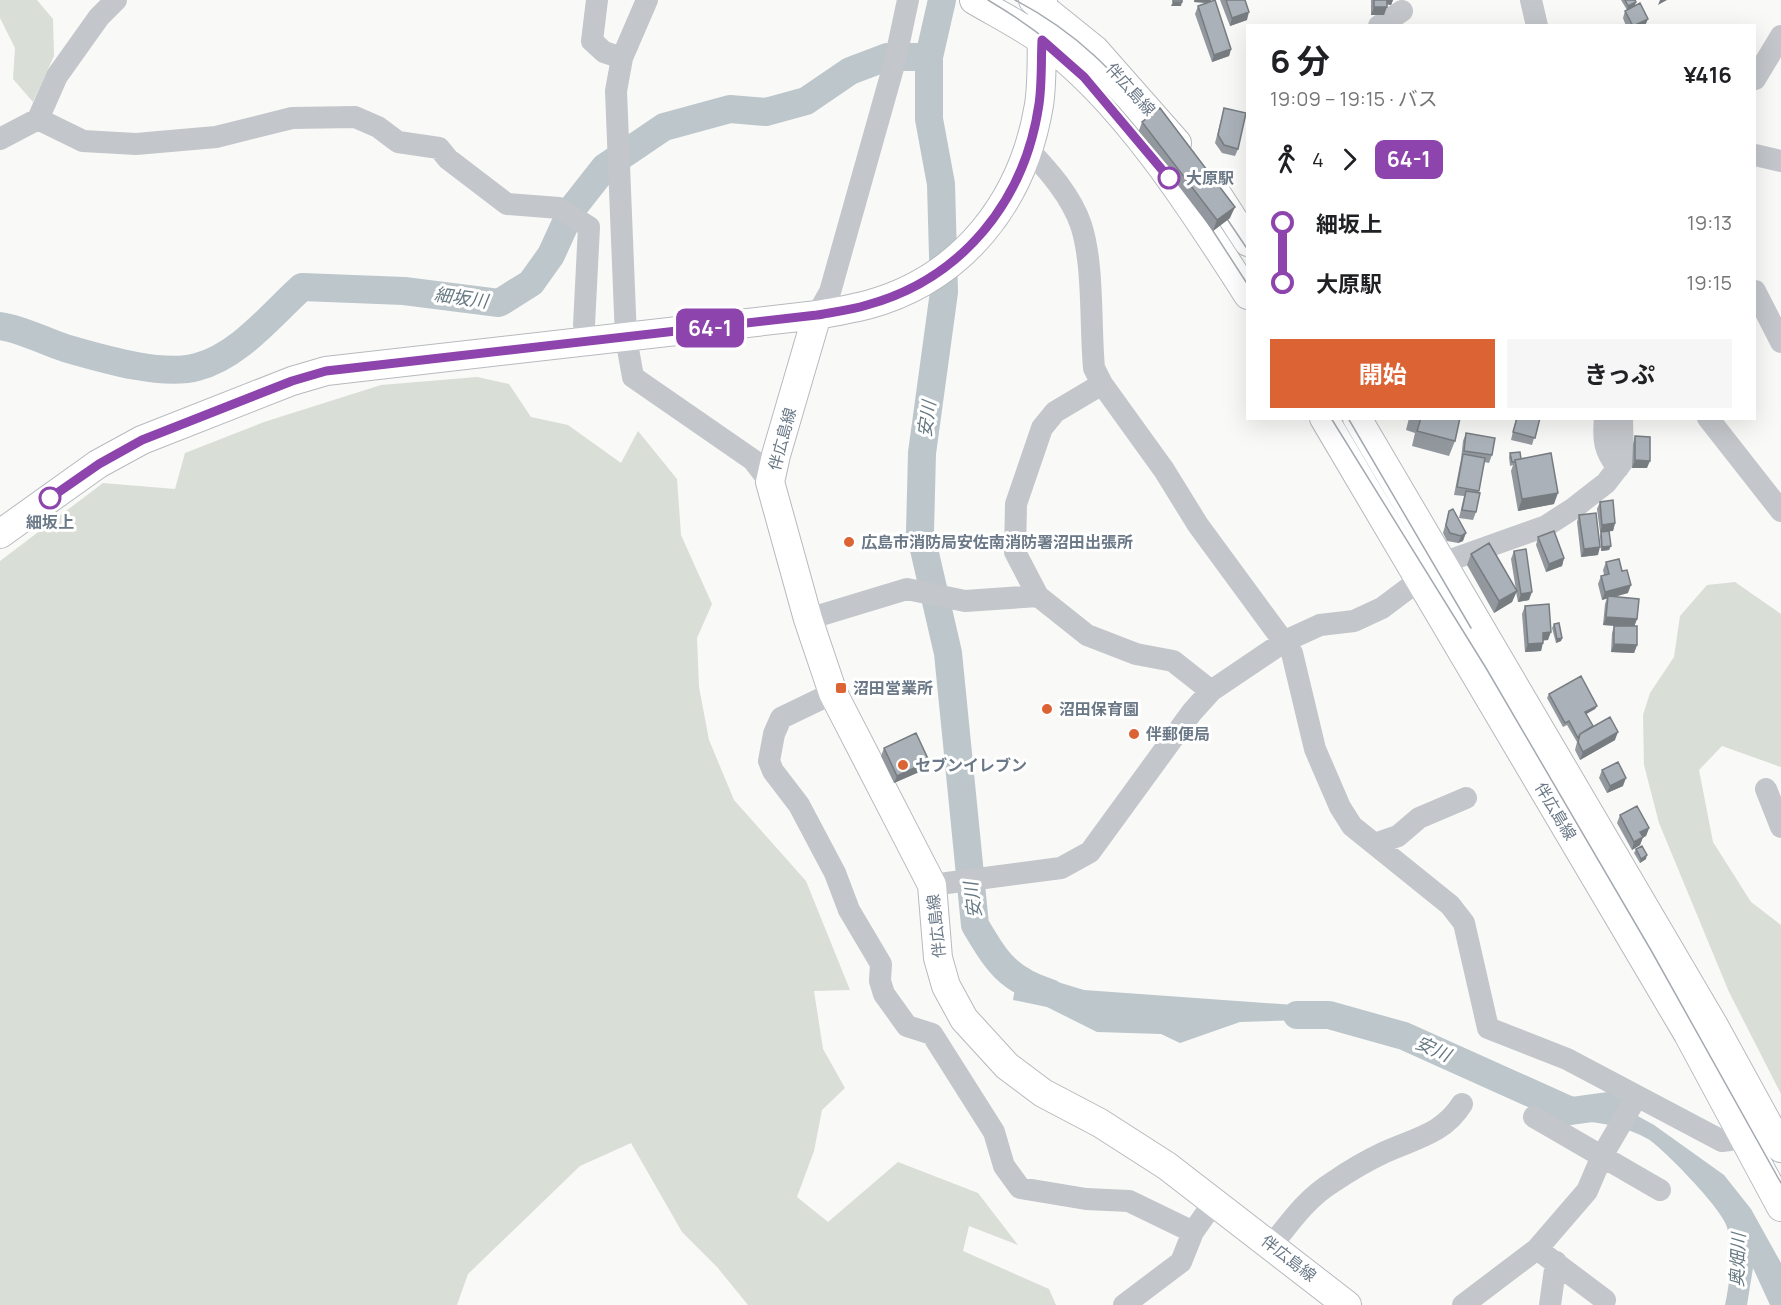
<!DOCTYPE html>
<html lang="ja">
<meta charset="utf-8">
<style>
:root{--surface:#fff;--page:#f6f6f6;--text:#202124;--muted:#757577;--accent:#dc6334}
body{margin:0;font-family:Manrope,"Noto Sans JP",sans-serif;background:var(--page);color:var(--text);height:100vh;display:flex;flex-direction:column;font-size:22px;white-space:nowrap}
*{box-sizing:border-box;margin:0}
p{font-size:20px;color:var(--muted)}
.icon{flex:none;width:33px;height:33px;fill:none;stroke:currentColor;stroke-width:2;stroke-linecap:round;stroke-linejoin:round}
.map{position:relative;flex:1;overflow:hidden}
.details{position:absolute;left:1246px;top:24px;width:510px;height:396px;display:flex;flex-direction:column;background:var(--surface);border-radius:0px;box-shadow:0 6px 24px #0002}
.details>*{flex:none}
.badge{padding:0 12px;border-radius:9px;font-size:21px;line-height:39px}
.map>.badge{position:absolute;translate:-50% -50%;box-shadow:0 0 0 3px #fff}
.legs{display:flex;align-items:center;gap:9px;height:66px;padding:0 24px;font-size:20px}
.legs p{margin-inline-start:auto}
.headline{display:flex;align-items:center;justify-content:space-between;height:102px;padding:0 24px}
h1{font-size:33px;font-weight:700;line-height:45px}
.primary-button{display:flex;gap:12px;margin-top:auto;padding:12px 24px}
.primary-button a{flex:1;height:69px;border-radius:0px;background:var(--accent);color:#fff;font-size:24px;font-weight:700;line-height:69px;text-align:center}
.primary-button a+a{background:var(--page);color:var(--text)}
ul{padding:0 24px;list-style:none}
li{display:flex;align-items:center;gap:21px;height:60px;font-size:22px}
li i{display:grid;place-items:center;width:9px;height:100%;margin:0 8px;background:currentColor}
li i::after{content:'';width:15px;height:15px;margin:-8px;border:4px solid;border-radius:50%;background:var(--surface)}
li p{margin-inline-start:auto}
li:first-child i{background:linear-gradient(#0000 50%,currentColor 0)}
li:last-child i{background:linear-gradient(currentColor 50%,#0000 0)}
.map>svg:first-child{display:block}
.green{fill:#d9ded6}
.water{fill:#bcc6cb}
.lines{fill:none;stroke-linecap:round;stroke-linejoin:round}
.river{stroke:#bcc6cb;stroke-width:28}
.major-casing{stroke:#b6babe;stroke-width:30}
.minor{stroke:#c3c6ca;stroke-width:22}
.major{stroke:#fff;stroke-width:28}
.tram{stroke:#a4aab0;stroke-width:1.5}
.wall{fill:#92989e}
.shaded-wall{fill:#777c81}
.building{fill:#aab1b8;stroke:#777c81;stroke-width:1.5}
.line-1-casing{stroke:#fff;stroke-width:14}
.line-1{stroke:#8e44ad;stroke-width:9}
.stop-1-dot{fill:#fff;stroke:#8e44ad;stroke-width:3}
.poi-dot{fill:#dc6334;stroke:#fff;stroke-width:2}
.labels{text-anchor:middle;stroke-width:6;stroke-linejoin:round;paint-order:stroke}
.street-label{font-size:16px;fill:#6a7887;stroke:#fff}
.stop-label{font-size:16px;font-weight:bold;fill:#6a7887;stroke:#fff;text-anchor:start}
.poi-label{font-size:16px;font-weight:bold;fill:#6a7887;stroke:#fff;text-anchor:start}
.water-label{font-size:18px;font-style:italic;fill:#667982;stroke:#fff}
</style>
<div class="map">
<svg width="1781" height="1305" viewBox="0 0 1781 1305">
<rect width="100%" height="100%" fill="#f9f9f7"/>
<path class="green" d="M0 0H37L53 19 54 56 33 102 13 79 15 48 0 18Z
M477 377 509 384 531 417 568 425 621 463 638 431 677 479 681 535 712 604 697 638 699 687 709 740 734 800 806 881 850 990 814 991 823 1049 845 1088 822 1110 814 1151 797 1197 828 1222 898 1162 978 1193 1018 1245 969 1226 963 1251 1049 1289 1056 1305H748L717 1267 682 1232 631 1143 580 1166 468 1274 457 1305H0V561L103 483 175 489 185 453 264 422 381 385Z
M1735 582 1781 614V767L1722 746 1699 770 1713 842 1751 902 1781 925V1094L1729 992 1659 823 1644 765 1643 715 1650 693 1674 657 1680 616 1707 585Z"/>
<path class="water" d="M1018 970 1084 990 1335 1008 1332 1024 1300 1020 1240 1022 1180 1043 1161 1034 1097 1032 1047 1007 1013 1000Z
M1607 1099 1654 1125 1724 1175 1751 1209 1781 1263V1305H1770L1753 1268 1747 1305H1725C1730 1280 1734 1253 1727 1227 1723 1210 1664 1149 1648 1139 1627 1127 1600 1122 1577 1121L1575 1102Z"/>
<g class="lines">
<path class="river" d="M942 0 929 57V119L941 184 944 292 922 453 920 532 948 653 975 925C997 962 1007 979 1050 993
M0 326C22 329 44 341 65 348 100 358 162 377 197 367 239 356 271 315 302 287L404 291 499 303 531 283 551 255 572 209 605 167 664 127 730 109 766 112 806 101 850 71 887 57H929
M1297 1015H1329L1404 1036 1571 1111 1615 1105"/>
<defs>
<path id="major" d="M974 0C996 13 1020 25 1041 40 1122 97 1195 212 1248 295
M1033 0 1095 50 1177 143
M1210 183 1248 242
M817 315 776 455 770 482 808 619 833 693 932 885 938 958 946 986 964 1019 1007 1066 1043 1093 1100 1123 1167 1166 1347 1305
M1324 418 1688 1034 1781 1207
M1357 418 1713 1024 1781 1148
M0 534 98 464 142 440 292 381 326 371 817 315C834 312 851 309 867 305 963 279 1023 201 1039 105 1044 71 1040 35 1043 0"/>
</defs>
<use href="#major" class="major-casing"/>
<path class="minor" d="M597 0 592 41 604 52 622 58
M647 0 622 58 616 91 626 338 633 377 753 460 770 482
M1531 0 1537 26
M1379 26 1402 11
M1755 79 1781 36
M38 119 83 141 136 144 216 137 292 118 355 117 378 127 398 142 439 148 448 159 507 204 559 208 589 227 584 325
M0 139 38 119 57 76 99 17 116 0
M1028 149C1049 171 1071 196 1081 225 1094 265 1090 325 1094 368L1102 384 1164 470 1198 525 1292 653 1315 749 1340 807 1352 826 1450 905 1464 923 1488 1028 1567 1059 1722 1141 1730 1140 1741 1133
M1755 155 1781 161
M1755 291 1781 342
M817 315 830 292 895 61 908 0
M1102 384 1055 412 1042 428 1016 504 1015 552 1038 596 1087 635 1136 654 1173 661 1211 691
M1605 418C1603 440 1604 451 1618 468
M1708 418 1781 511
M808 619 907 589 965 601 1038 596
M833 693 781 718 774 734 769 761 773 771 799 805 835 873 849 910 881 964 880 981 884 994 907 1026 932 1034 994 1132 1004 1166 1020 1188 1086 1199 1129 1201 1193 1232
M1766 789 1781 827
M1375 844 1398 836 1419 818 1466 798
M932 885 1061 868 1090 852 1192 712 1211 691 1285 641 1320 625 1354 621 1382 608 1442 563 1546 526 1574 508 1606 483 1623 461 1622 418
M1534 1117 1660 1190
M1272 1245C1291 1221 1307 1198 1333 1182 1349 1171 1368 1160 1385 1152 1416 1138 1443 1134 1462 1104
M1537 1249 1605 1300
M1124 1305 1181 1262 1193 1232 1214 1202
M1463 1305 1537 1249 1587 1191 1602 1156 1637 1096
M1550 1305 1556 1262"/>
<use href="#major" class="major"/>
<path class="tram" d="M988 0C1051 37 1104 85 1148 143
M1015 0C1078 33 1116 73 1159 128
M1219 207 1248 250
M1204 217 1248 285
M1331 418 1486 668 1652 952 1781 1183
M1348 418 1471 628"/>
</g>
<path class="wall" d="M1194 0H1211V1L1231 49 1229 56 1212 62 1195 14 1198 6 1207 3 1194 2Z
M1220 0H1245L1247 20 1230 26Z
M1371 0H1393L1391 5 1387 4 1384 15H1371Z
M1621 0H1635V6L1645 26H1626L1623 18 1625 11 1627 10Z
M1224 108 1238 149 1235 156 1222 153 1215 143Z
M1142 122 1230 218 1213 231 1138 133Z
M1409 418H1460L1455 441 1449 456 1412 446 1415 433 1406 430Z
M1516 418H1540L1532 445 1511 440Z
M1466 433 1492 455 1489 463 1484 462 1478 493 1476 512 1473 520 1459 518 1464 496 1454 495 1461 459 1463 441Z
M1635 436 1647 468H1632L1633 444Z
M1510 453 1521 459 1554 504 1518 511 1511 471 1513 465 1510 466 1509 457Z
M1600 502 1615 523 1613 531H1610L1609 550 1601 551 1600 536 1601 532H1600L1597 509Z
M1449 511 1463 541 1458 543 1447 541 1443 533Z
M1579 515 1598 555 1581 557 1577 522Z
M1538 537 1564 558 1562 566 1546 572 1536 545Z
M1514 551 1529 600 1518 602 1516 592 1512 602 1494 613 1467 565 1471 554 1516 590 1511 559Z
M1606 562 1628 593 1614 597 1637 619 1634 626 1637 645 1634 653 1611 652 1612 633 1614 626H1617L1603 625 1605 604 1607 598 1602 600 1598 584 1601 576 1604 575 1603 570Z
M1525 606 1548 640H1543L1541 651 1525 652 1522 614Z
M1554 624 1562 638 1561 641 1556 643 1552 628Z
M1549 694 1597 706 1595 709 1586 714 1593 726 1615 740 1580 760 1575 750 1577 742 1567 725 1563 727 1547 698Z
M884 748 926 769 894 783 881 756Z
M1602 770 1623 786 1607 793 1599 778Z
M1620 815 1649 828 1646 836 1643 837 1640 845 1632 850 1617 823Z
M1636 849 1646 859 1640 863 1634 853Z"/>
<path class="shaded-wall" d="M1195 0H1211L1210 3 1194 2Z
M1386 0H1393L1391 5 1385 4Z
M1660 0H1667L1658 5Z
M1173 2H1182L1181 6H1171Z
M1636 2 1635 6 1627 10 1628 6Z
M1374 7H1387L1384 15H1371Z
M1249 12 1247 20 1230 26 1232 18Z
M1648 19 1645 26H1634Z
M1231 49 1229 56 1212 62 1214 55Z
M1235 207 1230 218 1213 231 1217 220Z
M1635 460 1650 461 1647 468H1632Z
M1558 493 1554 504 1518 511 1522 499Z
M1615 523 1613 531 1600 532 1602 525Z
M1466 533 1463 541 1458 543 1461 536Z
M1611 546 1609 550 1601 551 1602 547Z
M1600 547 1598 555 1581 557 1584 549Z
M1564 558 1562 566 1546 572 1549 564Z
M1631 585 1628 593 1602 600 1605 592Z
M1517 591 1512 602 1494 613 1499 601Z
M1532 592 1529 600 1518 602 1521 594Z
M1606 617 1637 619 1634 627 1603 625Z
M1551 632 1548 640 1540 641 1543 633Z
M1562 638 1561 641 1556 643 1557 639Z
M1543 643 1541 651 1525 652 1528 644Z
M1614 644 1637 645 1634 653 1611 652Z
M1597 706 1595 709 1583 716 1585 712Z
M1618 732 1615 740 1580 760 1583 752Z
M929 761 926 769 894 783 897 776Z
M1626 778 1623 786 1607 793 1610 786Z
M1649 828 1646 836 1638 840 1640 832Z
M1643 837 1640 845 1632 850 1634 842Z
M1647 855 1646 859 1640 863 1641 859Z"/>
<path class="building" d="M1173 0H1182V2H1173Z
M1215 0 1231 49 1214 55 1198 6Z
M1226 0H1245L1249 12 1232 18Z
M1374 0H1387V7H1374Z
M1625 0H1635L1636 2 1628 6Z
M1640 3 1648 19 1633 26 1625 11Z
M1160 108 1235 207 1217 220 1142 122Z
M1224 108 1246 113 1238 149 1224 145 1218 135Z
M1421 418H1460L1455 441 1417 431Z
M1517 418H1540L1535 438 1513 432Z
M1466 433 1495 438 1492 455 1464 451Z
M1635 436 1650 437V461L1635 460Z
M1520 452 1521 459 1515 460V462H1512L1510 453Z
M1551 453 1558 493 1522 499 1515 460Z
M1463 454 1485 458 1479 491 1457 487Z
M1466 491 1480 493 1476 512 1462 510Z
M1613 500 1615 523 1602 525 1600 502Z
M1453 509 1466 533 1461 536 1450 533 1446 525 1449 511Z
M1596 513 1600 547 1584 549 1579 515Z
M1554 531 1564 558 1549 564 1538 537Z
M1609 531 1611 546 1602 547 1601 532Z
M1489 543 1517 591 1499 601 1471 554Z
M1526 549 1532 592 1521 594 1514 551Z
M1619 559 1622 571 1627 570 1631 585 1605 592 1601 576 1609 574 1606 562Z
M1608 596 1639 599 1637 619 1606 617Z
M1549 604 1551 632 1543 633V643L1528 644 1525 606Z
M1559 623 1562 638 1557 639 1554 624Z
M1614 626H1637V645L1614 644Z
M1581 676 1597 706 1585 712 1593 726 1580 734 1578 738 1569 721 1565 723 1549 694Z
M1610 717 1618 732 1583 752 1578 742 1580 734Z
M916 733 929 761 897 776 884 748Z
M1618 762 1626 778 1610 786 1602 770Z
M1637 806 1649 828 1640 832 1643 837 1634 842 1620 815Z
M1642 846 1647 855 1641 859 1636 849Z"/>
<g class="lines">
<defs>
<path id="line-1" d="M50 498 99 464 142 440 292 381 326 371 817 315C834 312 851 310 867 305 962 279 1025 201 1039 104 1042 84 1041 61 1042 40L1084 77 1169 178"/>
</defs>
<use href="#line-1" class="line-1-casing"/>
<use href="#line-1" class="line-1"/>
</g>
<g class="stop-1-dot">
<circle cx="1169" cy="178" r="10"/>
<circle cx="50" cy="498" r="10"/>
</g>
<g class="poi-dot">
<circle cx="849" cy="542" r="6"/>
<rect x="835" y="682" width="12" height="12" rx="3"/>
<circle cx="1047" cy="709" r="6"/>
<circle cx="1134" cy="734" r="6"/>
<circle cx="903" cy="765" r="6"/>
</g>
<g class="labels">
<g class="street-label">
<text transform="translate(1131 89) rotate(48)" y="6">伴広島線</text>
<text transform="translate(782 439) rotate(-75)" y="6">伴広島線</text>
<text transform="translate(1556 811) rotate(59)" y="6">伴広島線</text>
<text transform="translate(936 926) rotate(-96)" y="6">伴広島線</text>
<text transform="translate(1289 1258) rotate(38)" y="6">伴広島線</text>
</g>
<g class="stop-label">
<text x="1186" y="184">大原駅</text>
<text x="50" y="528" text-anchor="middle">細坂上</text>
</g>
<g class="poi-label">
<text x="861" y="548">広島市消防局安佐南消防署沼田出張所</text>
<text x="853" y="694">沼田営業所</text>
<text x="1059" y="715">沼田保育園</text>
<text x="1146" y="740">伴郵便局</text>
<text x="915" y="771">セブンイレブン</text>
</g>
<g class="water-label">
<text transform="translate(461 298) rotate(8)" y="6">細坂川</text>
<text transform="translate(927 419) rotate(-82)" y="6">安川</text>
<text transform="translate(973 900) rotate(-97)" y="6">安川</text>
<text transform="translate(1433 1049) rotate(24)" y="6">安川</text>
<text transform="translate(1738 1260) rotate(-88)" y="6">奥畑川</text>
</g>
</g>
</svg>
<b class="badge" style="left:710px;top:328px;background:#8e44ad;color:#fff">64-1</b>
<section class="details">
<div class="headline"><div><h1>6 分</h1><p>19:09 – 19:15 · バス</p></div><b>¥416</b></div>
<div class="legs"><svg class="icon" aria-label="walk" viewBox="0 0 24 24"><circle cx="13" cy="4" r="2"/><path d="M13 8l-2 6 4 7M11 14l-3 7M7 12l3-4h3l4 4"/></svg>4<svg class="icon" aria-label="forward" viewBox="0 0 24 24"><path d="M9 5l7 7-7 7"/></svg><b class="badge" style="background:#8e44ad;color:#fff">64-1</b></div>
<ul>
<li><i style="color:#8e44ad"></i><b>細坂上</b><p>19:13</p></li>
<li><i style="color:#8e44ad"></i><b>大原駅</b><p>19:15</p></li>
</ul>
<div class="primary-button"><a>開始</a><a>きっぷ</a></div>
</section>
</div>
